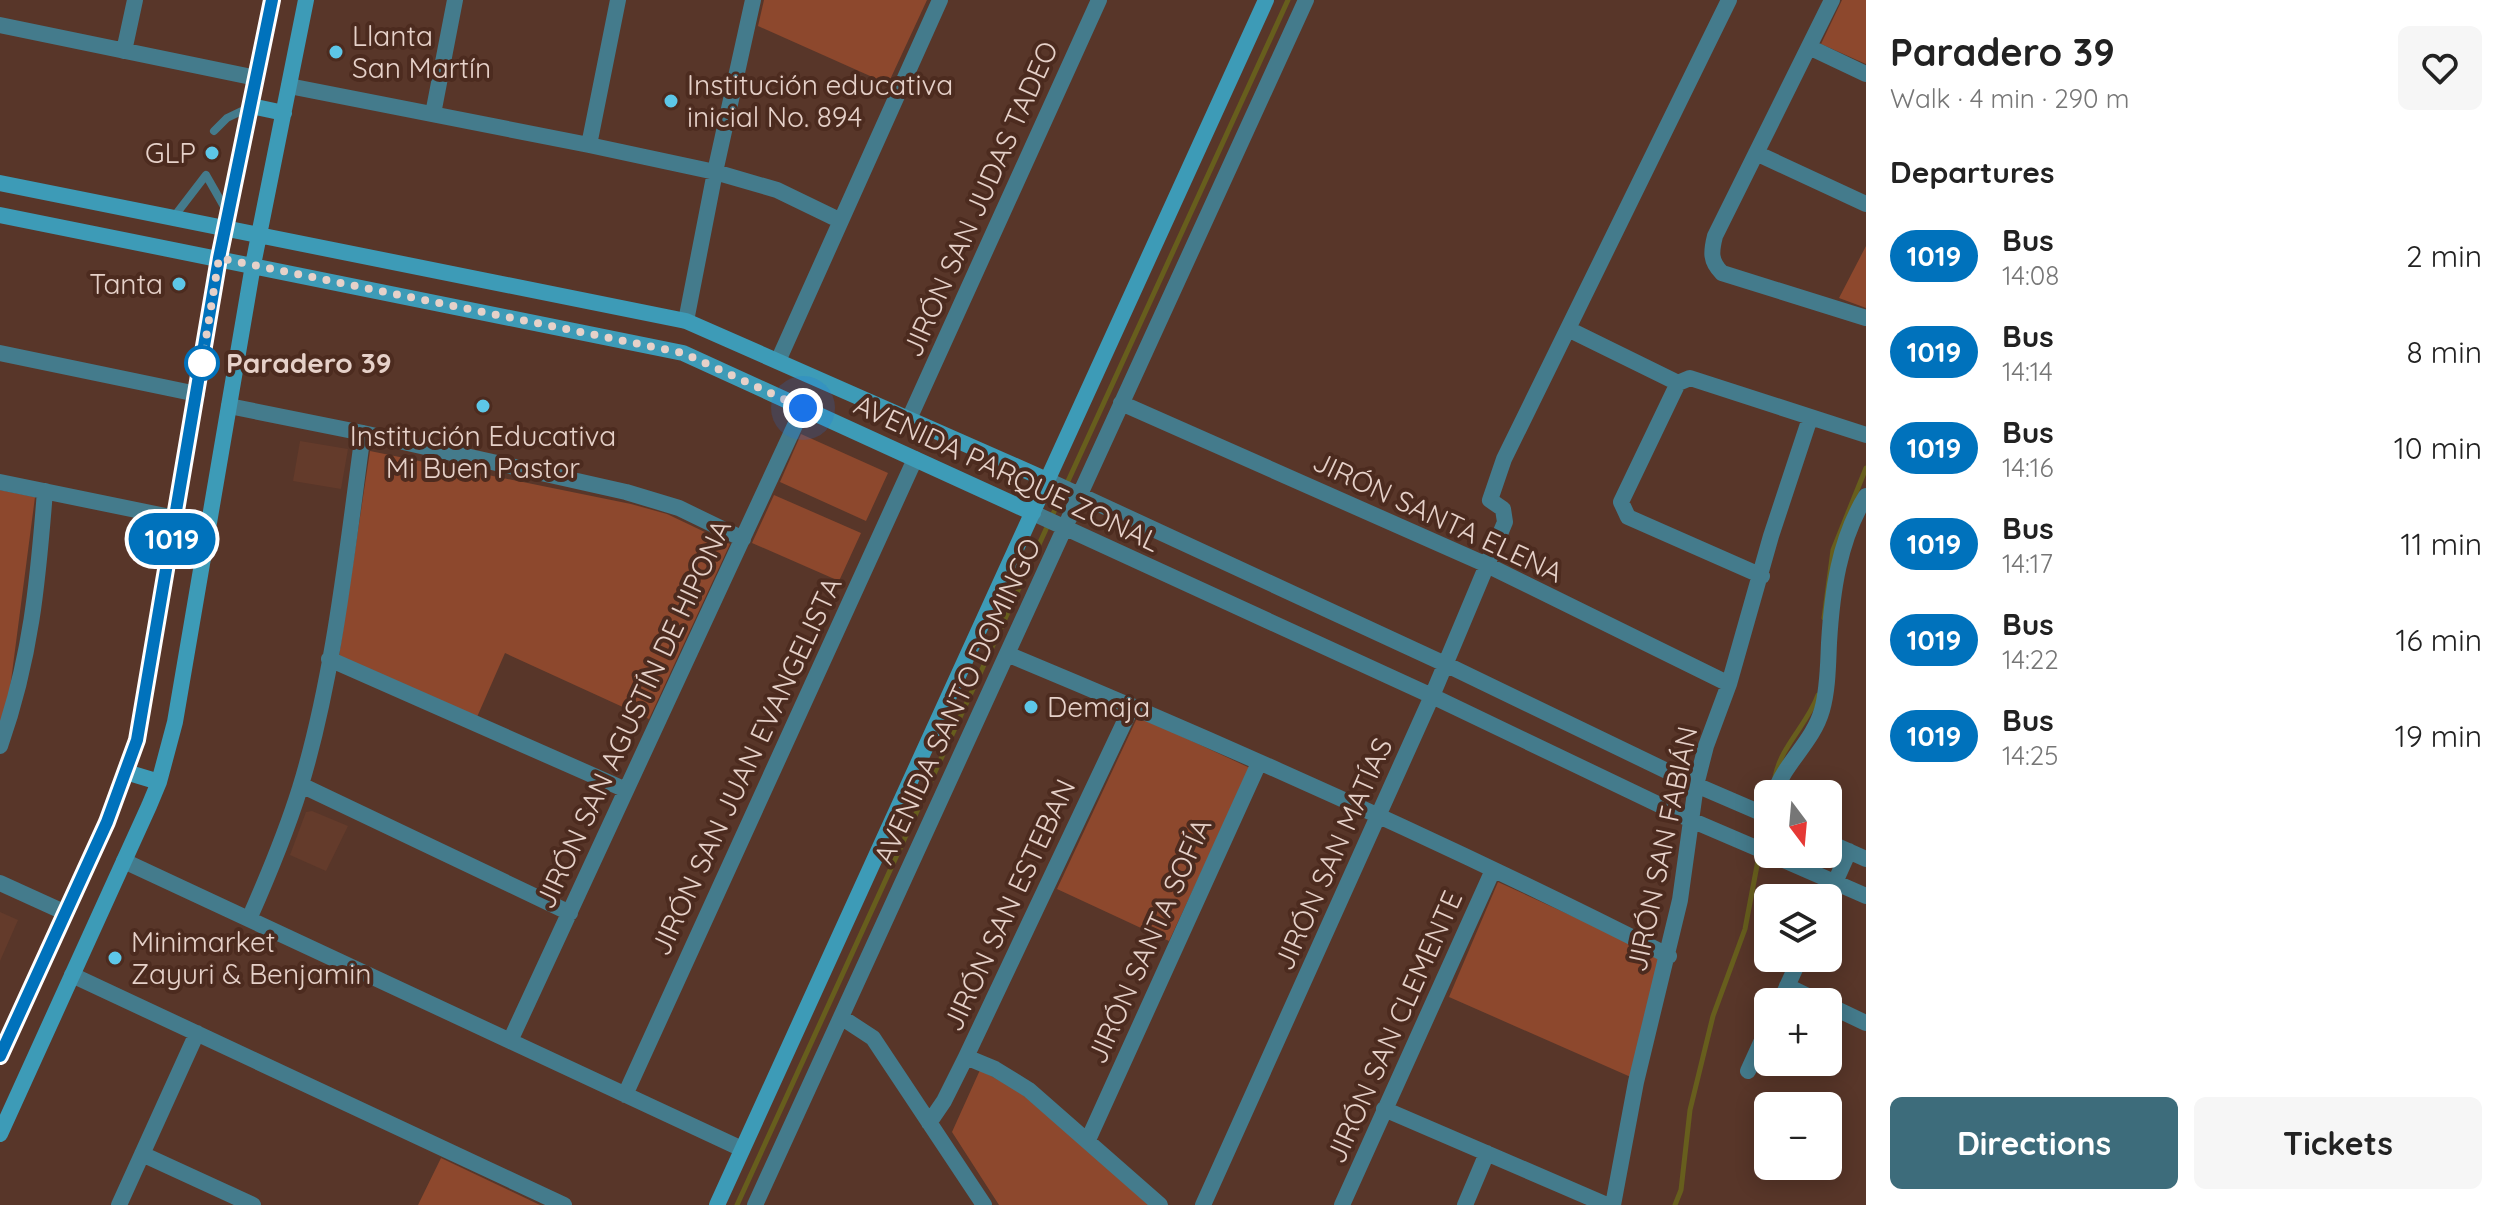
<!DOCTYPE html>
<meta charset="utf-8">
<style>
:root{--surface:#fff;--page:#f6f6f6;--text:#222;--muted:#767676;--accent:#3d6c7b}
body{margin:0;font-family:Quicksand,sans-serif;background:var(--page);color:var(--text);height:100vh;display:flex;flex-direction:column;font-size:30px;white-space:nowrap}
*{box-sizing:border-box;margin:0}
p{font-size:26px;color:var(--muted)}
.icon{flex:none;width:44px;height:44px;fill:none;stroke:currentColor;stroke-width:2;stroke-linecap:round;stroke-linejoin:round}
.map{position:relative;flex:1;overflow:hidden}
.sheet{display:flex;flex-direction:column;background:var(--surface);width:640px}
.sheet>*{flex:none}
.badge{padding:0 16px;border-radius:26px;font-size:28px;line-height:52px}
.needle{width:52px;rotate:164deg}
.controls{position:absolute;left:1754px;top:780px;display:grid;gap:16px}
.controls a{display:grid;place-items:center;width:88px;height:88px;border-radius:12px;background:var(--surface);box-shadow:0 4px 20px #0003;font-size:40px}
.you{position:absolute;width:40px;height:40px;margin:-20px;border:6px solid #fff;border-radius:50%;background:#1a73e8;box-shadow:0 0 0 12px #1a73e833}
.map>.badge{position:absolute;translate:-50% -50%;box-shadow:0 0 0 4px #fff}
h2{padding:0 24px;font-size:30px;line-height:72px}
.round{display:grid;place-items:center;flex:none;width:84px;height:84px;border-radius:12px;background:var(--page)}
.head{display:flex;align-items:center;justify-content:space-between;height:136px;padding:0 24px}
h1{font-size:38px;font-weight:700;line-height:60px}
.action{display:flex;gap:16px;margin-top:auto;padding:16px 24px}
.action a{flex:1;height:92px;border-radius:12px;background:var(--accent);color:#fff;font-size:32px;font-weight:700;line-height:92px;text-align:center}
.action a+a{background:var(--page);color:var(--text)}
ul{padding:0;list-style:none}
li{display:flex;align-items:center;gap:24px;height:96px;padding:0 24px}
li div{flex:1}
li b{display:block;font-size:30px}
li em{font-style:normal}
li .badge{min-width:88px;font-weight:700;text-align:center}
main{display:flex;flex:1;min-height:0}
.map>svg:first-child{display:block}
.built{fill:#643b2b}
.green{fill:#8d482d}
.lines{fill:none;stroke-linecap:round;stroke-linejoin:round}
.stream{stroke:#675e1d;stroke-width:5}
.lane{stroke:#447b8c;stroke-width:8}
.street{stroke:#447b8c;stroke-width:16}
.secondary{stroke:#3d9bb7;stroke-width:16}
.line-casing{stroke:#fff;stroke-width:18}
.line{stroke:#0072bc;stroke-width:12}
.walk{stroke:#e6d1c9;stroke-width:8;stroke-dasharray:0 14.4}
.poi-dot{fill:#5dc7e8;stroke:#4c2b1f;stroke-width:3}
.stop-dot{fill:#fff;stroke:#0072bc;stroke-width:4}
.labels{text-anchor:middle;stroke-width:8;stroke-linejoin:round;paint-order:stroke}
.poi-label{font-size:28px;fill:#e6d1c9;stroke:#4c2b1f;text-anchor:start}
.street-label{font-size:28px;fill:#e6d1c9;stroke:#4c2b1f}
.stop-label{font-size:28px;font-weight:bold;fill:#e6d1c9;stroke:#4c2b1f;text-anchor:start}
</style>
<main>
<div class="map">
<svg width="1866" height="1205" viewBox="0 0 1866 1205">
<rect width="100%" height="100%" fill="#583629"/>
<path class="built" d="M300 441 348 449 341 489 293 481Z
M312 811 348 826 326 871 290 855 306 812Z
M0 912 18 920 0 961Z"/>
<path class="green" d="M764 0H927L888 84 758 26Z
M1842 0H1866V64L1821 44Z
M1866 246V308L1839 298Z
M801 434 888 473 866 521 780 482Z
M370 451 631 504 667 514 730 544 649 719 505 653 477 717 339 656Z
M0 490 35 497 9 696 0 728Z
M774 495 861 533 839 581 752 543Z
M1138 716 1250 768 1169 941 1057 889Z
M1498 882 1664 958 1633 1078 1449 997Z
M980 1070 1017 1090 1154 1205H999L952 1132Z
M441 1158 540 1205H418Z"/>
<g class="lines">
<path class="stream" d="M1824 618 1833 550 1866 468
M1775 777C1781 746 1807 725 1818 695
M737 1205 1288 0
M1675 1205 1681 1190 1690 1110 1713 1016 1745 929 1766 818"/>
<path class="lane" d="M214 131 227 118 250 107
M173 218 206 175 226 210"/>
<path class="street" d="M1832 0 1715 236C1711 252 1710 261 1722 273L1866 318
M0 25 256 78
M1809 47 1866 74
M124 51 135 0
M289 86 589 145 715 172 777 190 839 220
M433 114 455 0
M589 145 618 0
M1756 153 1866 204
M686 321 715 172 753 0
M1568 329 1678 383
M0 353 197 394
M778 361 940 0
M1121 403 1487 565 1729 684
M229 406 363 433 626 492 679 508 743 539
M909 419 1099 0
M1047 480 1445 664 1696 785 1768 816
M0 482 175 518
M1033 513 1432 696 1691 820 1768 853
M1762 576 1628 517 1621 502 1678 383 1690 378 1866 435
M1007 654C1231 747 1453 846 1669 956
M329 659 626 790
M0 746C31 659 38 581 45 491
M301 785 570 913
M1774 794C1785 762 1813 742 1822 710 1828 689 1828 665 1829 643 1832 592 1839 540 1866 496
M1828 842 1866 859
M1770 854 1866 896
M124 861 742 1149
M0 883 66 913
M1828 898 1849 851
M249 919C268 876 286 833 300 788 334 677 347 549 363 433
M72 975 564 1205
M1787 986 1820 1002
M1780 1002 1800 958
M1828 1005 1866 1023
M841 1017 873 1038 984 1205
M510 1041 803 408
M966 1057 995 1069 1029 1090 1160 1205
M1748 1071 1768 1027
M625 1095 915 459
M1384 1109 1607 1205
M929 1123 944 1101 966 1057 1132 706
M1088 1140 1259 763
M142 1154 253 1205
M119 1205 197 1033
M755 1205 1306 0
M1203 1205 1432 696 1505 522 1503 509 1490 500 1504 459 1729 0
M1342 1205 1493 870
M1465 1205 1487 1153
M1613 1205 1636 1082 1680 900 1696 785 1706 746 1729 684 1771 536 1810 418"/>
<path class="secondary" d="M251 106 284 113
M0 183 686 321 1047 480
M0 215 683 353 1033 513
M126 772 159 782
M0 1056 107 822 137 740 219 258 272 0
M0 1134 149 806 159 782 175 722 253 265 306 0
M717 1205 1266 0"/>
</g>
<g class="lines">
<defs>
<path id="line" d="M0 1056 107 822 137 740 219 258 272 0"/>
</defs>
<use href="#line" class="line-casing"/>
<use href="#line" class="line"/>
<path class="walk" d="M202 363 219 258 683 353 803 408"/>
</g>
<g class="poi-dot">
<circle cx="336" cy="52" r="8"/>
<circle cx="671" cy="101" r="8"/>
<circle cx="212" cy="153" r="8"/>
<circle cx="179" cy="284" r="8"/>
<circle cx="483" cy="406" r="8"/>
<circle cx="1031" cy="707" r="8"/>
<circle cx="115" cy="958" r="8"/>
</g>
<circle class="stop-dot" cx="202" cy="363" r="16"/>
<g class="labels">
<g class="poi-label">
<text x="352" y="46">Llanta<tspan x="352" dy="32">San Martín</tspan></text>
<text x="687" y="95">Institución educativa<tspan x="687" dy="32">inicial No. 894</tspan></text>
<text x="196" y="163" text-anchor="end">GLP</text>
<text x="163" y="294" text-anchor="end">Tanta</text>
<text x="483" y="446" text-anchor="middle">Institución Educativa<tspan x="483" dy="32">Mi Buen Pastor</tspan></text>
<text x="1047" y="717">Demaja</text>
<text x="131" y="952">Minimarket<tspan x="131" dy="32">Zayuri &amp; Benjamin</tspan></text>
</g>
<g class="street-label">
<text transform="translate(980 199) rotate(-66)" y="10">JIRÓN SAN JUDAS TADEO</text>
<text transform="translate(1007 473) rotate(25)" y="10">AVENIDA PARQUE ZONAL</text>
<text transform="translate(1438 517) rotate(25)" y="10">JIRÓN SANTA ELENA</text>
<text transform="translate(957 701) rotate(-65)" y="10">AVENIDA SANTO DOMINGO</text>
<text transform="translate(633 714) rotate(-65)" y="10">JIRÓN SAN AGUSTÍN DE HIPONA</text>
<text transform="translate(746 766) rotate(-65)" y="10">JIRÓN SAN JUAN EVANGELISTA</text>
<text transform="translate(1662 849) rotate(-78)" y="10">JIRÓN SAN FABIÁN</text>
<text transform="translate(1333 854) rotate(-66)" y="10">JIRÓN SAN MATÍAS</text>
<text transform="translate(1009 905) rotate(-65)" y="10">JIRÓN SAN ESTEBAN</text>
<text transform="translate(1149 941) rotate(-66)" y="10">JIRÓN SANTA SOFÍA</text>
<text transform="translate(1394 1027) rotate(-66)" y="10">JIRÓN SAN CLEMENTE</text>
</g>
<g class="stop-label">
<text x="226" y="373">Paradero 39</text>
</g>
</g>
</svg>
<div class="controls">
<a><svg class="needle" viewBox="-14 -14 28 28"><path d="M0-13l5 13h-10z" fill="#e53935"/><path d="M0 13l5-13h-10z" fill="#767676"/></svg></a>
<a><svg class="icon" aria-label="layers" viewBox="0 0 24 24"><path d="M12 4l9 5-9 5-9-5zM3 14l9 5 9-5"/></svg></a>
<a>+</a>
<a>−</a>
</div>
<div class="you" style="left:803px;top:408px"></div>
<b class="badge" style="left:172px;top:539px;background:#0072bc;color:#fff">1019</b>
</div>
<section class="sheet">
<div class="head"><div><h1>Paradero 39</h1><p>Walk · 4 min · 290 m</p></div><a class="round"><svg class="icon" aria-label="heart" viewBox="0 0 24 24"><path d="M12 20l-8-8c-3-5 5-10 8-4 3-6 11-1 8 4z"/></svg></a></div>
<h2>Departures</h2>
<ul>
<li><span class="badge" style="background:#0072bc;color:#fff">1019</span><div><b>Bus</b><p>14:08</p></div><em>2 min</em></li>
<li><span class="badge" style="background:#0072bc;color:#fff">1019</span><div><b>Bus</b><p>14:14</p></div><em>8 min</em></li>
<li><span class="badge" style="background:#0072bc;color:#fff">1019</span><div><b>Bus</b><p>14:16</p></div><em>10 min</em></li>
<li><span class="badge" style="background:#0072bc;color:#fff">1019</span><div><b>Bus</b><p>14:17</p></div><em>11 min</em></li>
<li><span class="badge" style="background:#0072bc;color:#fff">1019</span><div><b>Bus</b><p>14:22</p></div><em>16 min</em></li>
<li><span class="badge" style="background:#0072bc;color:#fff">1019</span><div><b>Bus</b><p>14:25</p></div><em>19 min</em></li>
</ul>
<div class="action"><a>Directions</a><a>Tickets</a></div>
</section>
</main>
